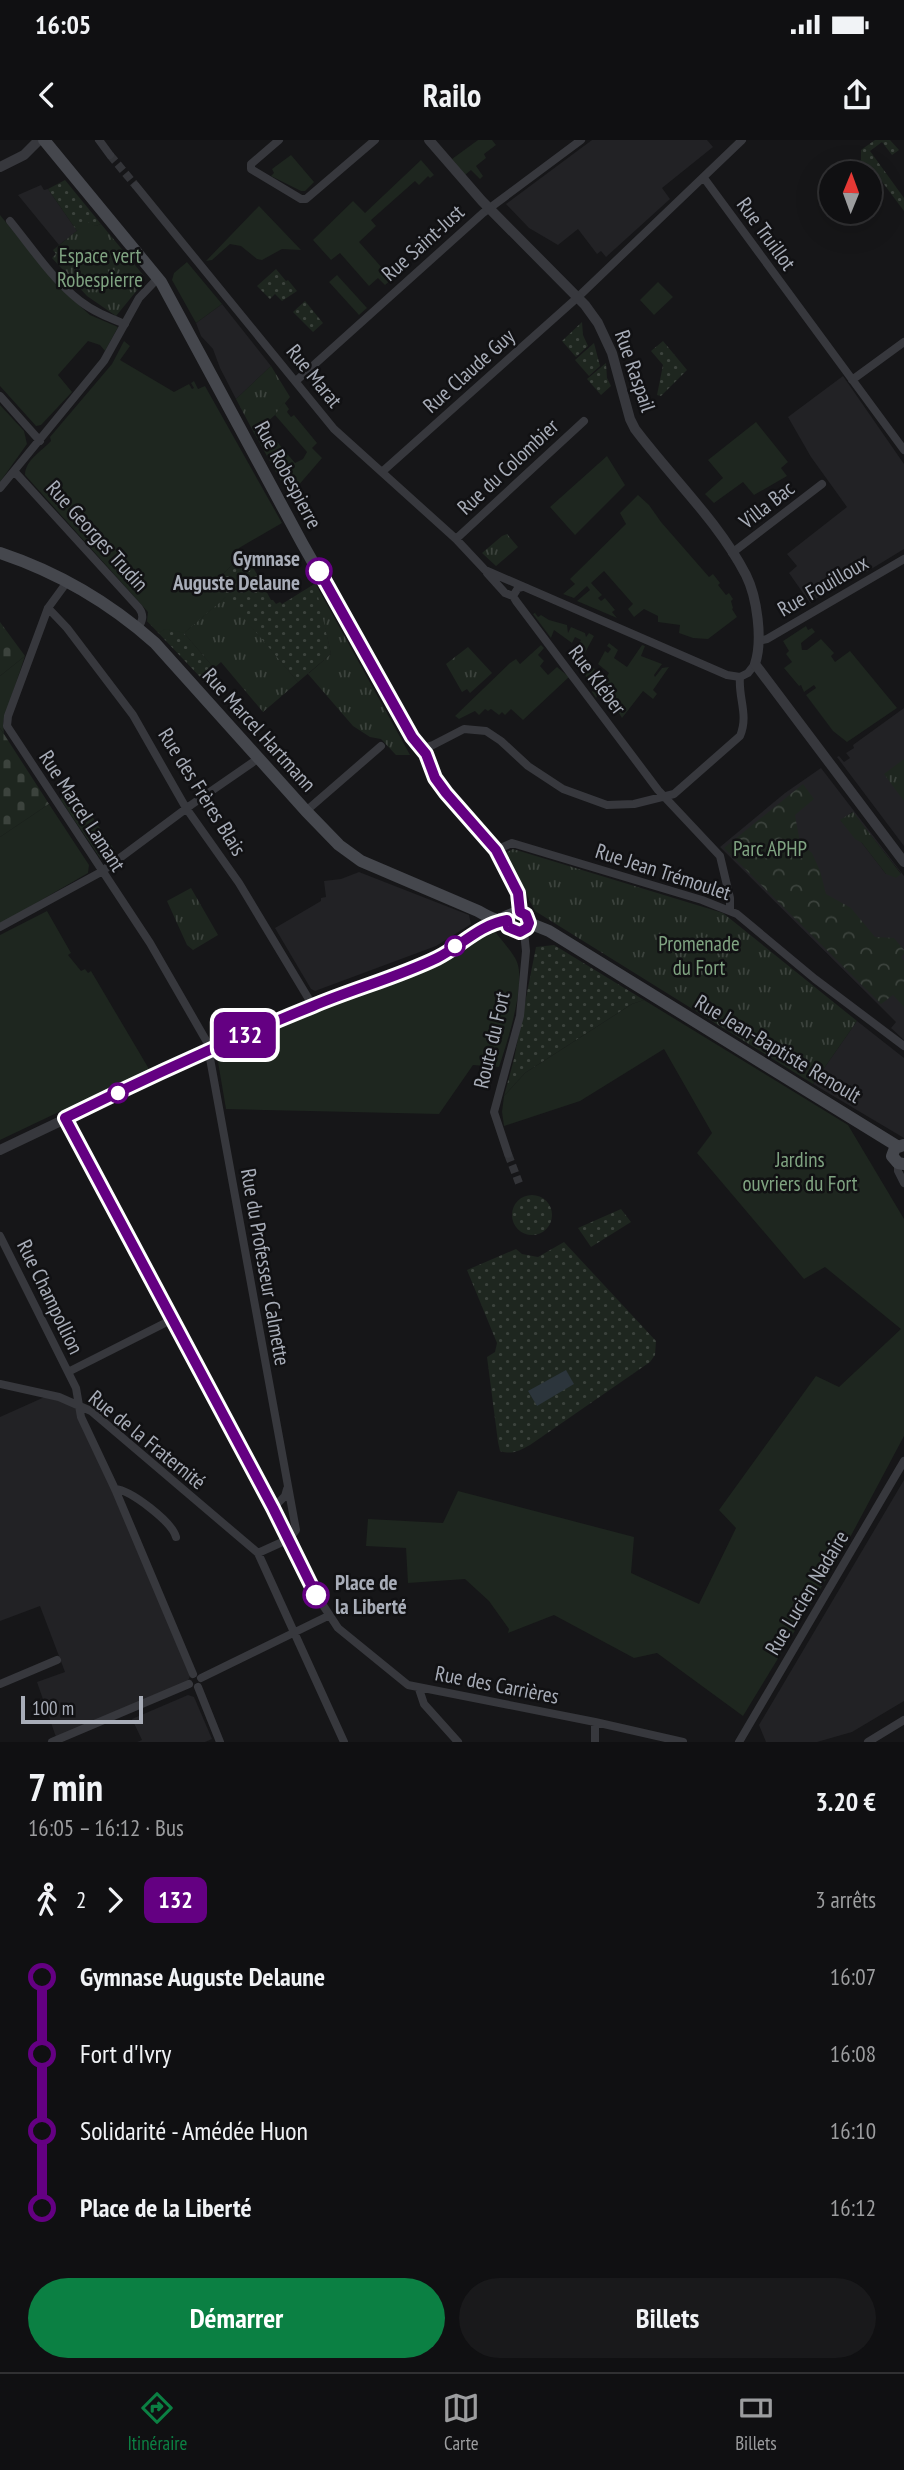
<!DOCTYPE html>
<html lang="fr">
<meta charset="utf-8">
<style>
:root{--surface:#101012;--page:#19191b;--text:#f1f3f6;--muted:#9c9d9f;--line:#303032;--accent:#0b8043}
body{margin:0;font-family:"PT Sans Narrow",sans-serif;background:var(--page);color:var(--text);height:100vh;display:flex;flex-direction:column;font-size:26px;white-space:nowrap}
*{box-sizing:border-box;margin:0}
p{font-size:23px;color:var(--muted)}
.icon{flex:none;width:38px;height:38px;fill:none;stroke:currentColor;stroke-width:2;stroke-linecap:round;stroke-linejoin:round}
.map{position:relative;height:1602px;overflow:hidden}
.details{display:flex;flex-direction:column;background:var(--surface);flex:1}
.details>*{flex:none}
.badge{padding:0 14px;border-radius:10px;font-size:24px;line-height:46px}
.needle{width:46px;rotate:1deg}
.tools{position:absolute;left:819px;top:21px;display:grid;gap:14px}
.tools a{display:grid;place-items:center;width:63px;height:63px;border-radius:50%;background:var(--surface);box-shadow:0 7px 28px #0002,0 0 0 2px var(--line);font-size:35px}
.scale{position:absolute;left:21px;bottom:18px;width:122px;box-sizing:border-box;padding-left:7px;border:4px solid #a8adb8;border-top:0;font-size:19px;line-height:24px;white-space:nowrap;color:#a8adb8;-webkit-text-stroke:5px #111113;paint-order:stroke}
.map>.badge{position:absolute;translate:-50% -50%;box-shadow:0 0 0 4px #fff}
.legs{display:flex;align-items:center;gap:10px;height:77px;padding:0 28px;font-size:23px}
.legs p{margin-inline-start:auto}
.head{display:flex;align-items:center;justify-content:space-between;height:119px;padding:0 28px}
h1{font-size:38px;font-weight:800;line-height:52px}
.action{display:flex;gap:14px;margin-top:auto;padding:14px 28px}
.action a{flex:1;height:80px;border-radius:42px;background:var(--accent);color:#fff;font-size:28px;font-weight:800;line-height:80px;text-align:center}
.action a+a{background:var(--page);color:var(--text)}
ul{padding:0 28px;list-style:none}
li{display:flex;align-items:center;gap:24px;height:77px;font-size:26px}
li i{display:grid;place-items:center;width:10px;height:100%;margin:0 9px;background:currentColor}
li i::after{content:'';width:18px;height:18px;margin:-9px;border:5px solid;border-radius:50%;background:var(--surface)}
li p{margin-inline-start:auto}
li:first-child i{background:linear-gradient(#0000 50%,currentColor 0)}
li:last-child i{background:linear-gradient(currentColor 50%,#0000 0)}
.status{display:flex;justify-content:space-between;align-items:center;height:49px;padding:0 35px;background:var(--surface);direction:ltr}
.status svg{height:19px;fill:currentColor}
header{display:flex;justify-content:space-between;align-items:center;height:91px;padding:0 28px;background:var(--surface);font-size:32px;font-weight:800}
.tabs{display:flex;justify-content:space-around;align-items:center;height:98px;border-top:2px solid var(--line);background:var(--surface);font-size:19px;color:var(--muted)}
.tabs a{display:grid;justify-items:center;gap:4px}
.tabs .active{color:var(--accent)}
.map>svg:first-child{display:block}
.built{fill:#222225;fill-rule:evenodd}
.grass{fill:url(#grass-dots)}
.forest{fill:url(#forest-crowns)}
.cemetery{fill:url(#cemetery-stones)}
.park{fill:url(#park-tufts)}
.garden{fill:#1e261f}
.water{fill:#2c353c}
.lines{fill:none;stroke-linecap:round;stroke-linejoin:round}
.minor-tunnel{stroke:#333438;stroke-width:8;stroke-dasharray:8 4;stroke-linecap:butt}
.minor{stroke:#37383d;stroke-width:8}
.tertiary{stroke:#37383d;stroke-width:10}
.secondary{stroke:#45474d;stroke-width:12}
.line-1-casing{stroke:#fff;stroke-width:16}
.line-1{stroke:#640082;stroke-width:10}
.stop-1-dot{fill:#fff;stroke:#640082;stroke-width:3.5}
.labels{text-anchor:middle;stroke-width:5;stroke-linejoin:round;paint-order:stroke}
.street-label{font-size:21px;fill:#a8adb8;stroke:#111113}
.park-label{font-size:21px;fill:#7fa381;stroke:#111113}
.stop-label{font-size:21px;font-weight:bold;fill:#a8adb8;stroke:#111113;text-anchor:end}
</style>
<div class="status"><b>16:05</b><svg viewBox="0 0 49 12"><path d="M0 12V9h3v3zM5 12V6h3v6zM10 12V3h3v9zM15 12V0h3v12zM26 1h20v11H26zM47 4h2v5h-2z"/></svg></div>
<header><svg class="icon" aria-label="back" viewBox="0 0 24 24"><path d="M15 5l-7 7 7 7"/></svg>Railo<svg class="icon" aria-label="share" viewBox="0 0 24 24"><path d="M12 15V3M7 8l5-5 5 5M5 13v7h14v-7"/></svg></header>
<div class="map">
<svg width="904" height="1602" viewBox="0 0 904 1602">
<defs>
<pattern id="grass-dots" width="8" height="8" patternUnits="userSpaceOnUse" patternTransform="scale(1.75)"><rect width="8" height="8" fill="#1e261f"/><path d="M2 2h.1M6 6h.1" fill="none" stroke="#3c433d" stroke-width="1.8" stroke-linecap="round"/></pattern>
<pattern id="forest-crowns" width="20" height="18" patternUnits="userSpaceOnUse" patternTransform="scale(1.75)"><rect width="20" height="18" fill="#1e261f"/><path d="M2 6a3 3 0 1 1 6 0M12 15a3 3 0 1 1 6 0" fill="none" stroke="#3c433d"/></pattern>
<pattern id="cemetery-stones" width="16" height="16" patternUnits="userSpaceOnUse" patternTransform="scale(1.75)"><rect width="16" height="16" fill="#1e261f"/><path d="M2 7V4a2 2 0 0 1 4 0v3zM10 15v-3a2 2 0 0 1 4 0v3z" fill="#3c433d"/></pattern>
<pattern id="park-tufts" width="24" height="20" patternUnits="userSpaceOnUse" patternTransform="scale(1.75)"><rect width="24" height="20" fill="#1e261f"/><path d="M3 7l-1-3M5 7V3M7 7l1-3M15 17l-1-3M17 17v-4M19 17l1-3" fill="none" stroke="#3c433d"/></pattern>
</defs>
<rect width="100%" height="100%" fill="#161618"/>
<path class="built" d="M592 0H707L713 7 662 48 670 59 606 117 601 111 597 114 578 89 558 105 529 88 506 64Z
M41 45 44 50 48 49 77 91 59 105 18 55Z
M222 164 271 226 236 259 220 228 213 209 201 196 196 183Z
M843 236 904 324V409L863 434 859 430 810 463 789 433 797 426 787 414 847 367 811 317 788 277Z
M904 568V706L837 617 839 616 844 622 850 618 846 613 854 608 853 605Z
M821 628 904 736V900L891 888 896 882 881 867 720 707 785 653ZM852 672 901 733V734H886L862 703 841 681Z
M359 732 469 775 471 784 436 806 315 851 311 849 275 788 321 761V758L326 757 324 741 341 739Z
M857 881 904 918V998L813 944Z
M49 1255 78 1264 190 1536 188 1541 57 1600 37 1542 65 1532 40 1466 0 1481V1277Z
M904 1340V1561L852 1592 817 1602H766L759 1585Z
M188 1555 194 1557 212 1599 205 1602H137L142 1600 132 1579Z"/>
<path class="grass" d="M875 0H890L899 10 892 15 882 2 870 11 904 58V71L871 27 861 33H843L861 20V10Z
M65 40 101 84 96 86 88 83 77 91 48 49Z
M276 129 286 141 288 140 297 151 282 161 275 154 270 159 257 146Z
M305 161 323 183 313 192 293 172Z
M582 182 583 195 588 206 576 217 562 201Z
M663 201 687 230 661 256 657 255 663 225 651 211Z
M594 203 600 226 589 236 575 220Z
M606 223 607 238 611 246 601 255 587 239Z
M243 416 246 422 249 420 271 460H273L276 464 280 462 282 464 316 443 331 514 298 542 226 458 184 493 214 528 202 539 147 481 226 442 221 435C230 429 233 421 243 416Z
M554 805 644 860 632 864 525 933 504 956 514 919 536 807Z
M512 1075a20 20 0 1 1 40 0a20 20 0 1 1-40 0Z
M621 1069 631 1082 591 1107 578 1088Z
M564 1102 656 1201 655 1215 650 1222 530 1305C519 1311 512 1315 500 1311L498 1302 487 1217 495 1212 497 1203 467 1130 516 1109 522 1114 538 1117Z"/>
<path class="forest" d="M803 644 814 659 795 675 800 703 812 713 820 731 826 754 851 768 875 797 894 798 904 810V814L901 817 904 821V867L893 855 881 864 724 708Z"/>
<path class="cemetery" d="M0 482 25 516 0 536Z
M0 588 49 664 0 697Z"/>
<path class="park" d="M88 82 96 86 101 84 144 136 143 143 116 176 87 156 52 118 56 114 53 110Z
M271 226 290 257 275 275 254 293 236 259Z
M507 394 518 407 496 426 482 413 502 396Z
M315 443 410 615H396L381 599 370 597 353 586 308 534 331 514Z
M226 457 298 542 263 572 221 522 214 528 184 493Z
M468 507 492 533 470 553 467 549 462 552 446 524Z
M904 619V661L884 634Z
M853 672 901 734 896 738 886 734 862 703 855 699 840 680Z
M513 709 723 773 857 881 813 944 535 771 506 713Z
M191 748 218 795 193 810 187 805 167 761Z"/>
<path class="garden" d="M478 0H492L496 5 484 14 486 18 476 26 483 36 480 39 471 30 465 35 452 19Z
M291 15 314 42 305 51H301L271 36 274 33 272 29Z
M421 20 434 35 430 38 428 36 419 45 415 41 371 80 376 86 359 102 392 139 385 145 378 138 369 146 340 113 331 120 313 100 353 61 365 73Z
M259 66 301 110 282 109 262 120 257 119 241 106 230 104 212 120 206 121Z
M0 75 59 147 90 175 118 187 105 211 100 205 88 201 58 235 72 252 41 285 36 286 0 246Z
M187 122 222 164 196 183 172 140 174 133Z
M337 135 367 168 359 175 329 142Z
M658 142 673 157 654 175 640 160Z
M124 201 130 206 120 220 174 252 189 244 192 249 194 248 191 243 194 241 198 249 205 246 282 383 239 408 243 416C233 421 230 429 221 435L226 442V457L184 493 165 489 159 493 147 481 148 472 25 335C25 320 42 311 51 301L50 297 112 224Z
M284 262 289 269 287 272 291 277 294 275 317 303 312 308 322 318 297 347 290 335 281 341 254 293 263 285 295 323 303 319 307 312 275 275Z
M0 265 24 291 27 304 0 342Z
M756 282 788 322 781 328 787 336 754 355 743 342 714 363 705 354 723 338 708 320Z
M607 316 625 345 575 395 550 367Z
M638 355 649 365 661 382 709 437 713 434 720 443 718 445 726 455 729 453 733 459 731 461 733 468 732 469 737 477 708 499 693 498 679 493 680 485 658 482V476L644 469 634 477 628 469 633 464 604 431 591 443 602 455 598 458 601 461 605 458 615 470 612 472 617 478 577 461 590 450 587 446 574 458 563 454 575 444 570 439 626 384 620 373Z
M538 471 535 473 538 477 541 475 549 480 567 485 568 493 571 487 585 493 586 497 589 493 594 496 579 524 573 515 581 500 575 497 572 503 554 490 551 498 533 474Z
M806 486 808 490 812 488 815 492 801 503 802 510H807L821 499 834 513 831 516 835 522 850 511 897 568 847 602 833 591 806 555 816 548 814 545 804 552 801 545 799 546 784 528 792 522 786 514 789 511 783 501Z
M609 503 618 510 614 518 627 527 642 505 645 506 641 516 662 524 654 535 655 537 662 528 669 527 653 550 657 554 653 559 643 551 622 578 614 565 600 552 603 547 601 545 596 553 598 555 596 558 592 552 598 542 591 536 588 540 580 527 583 522 595 529 593 532 605 540 609 533 598 524 605 511 608 513 611 509 607 506Z
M541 505 544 508 538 515 544 521 540 526 548 535 557 527 569 537 523 580 511 569 505 575 502 572 499 575 491 569 488 571 485 569 479 575 475 571 459 579 455 576 510 523 516 519 520 524Z
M25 516 3 582 4 594 0 588V536Z
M69 653 78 664 82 661 116 712 106 719 100 718 60 659Z
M49 664 89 725 88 733 0 784V697Z
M47 771 71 813 68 815 81 831 85 829 88 833 91 831 149 929 0 1000V795Z
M494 790C501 800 512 811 517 822 526 845 507 903 499 927L473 925 439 974 226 969 218 922 221 913 323 869 441 823 486 792Z
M644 860 848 985 904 1079V1296L838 1420 743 1576 657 1513 634 1518 554 1475 508 1493 509 1489 489 1461 465 1439 408 1443 406 1408 366 1406 368 1379 443 1383 458 1351 634 1397 631 1433 699 1464 736 1388 719 1370 816 1236 839 1247 901 1189 825 1127 804 1139 697 1013 712 993 664 909 580 961 504 986 502 972 504 956 525 933 632 864Z"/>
<path class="water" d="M566 1230 574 1244 537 1266 528 1251Z"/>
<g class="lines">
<path class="minor-tunnel" d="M110 15 136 46
M508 1014 519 1043"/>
<path class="minor" d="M99 0 110 15
M279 0 251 24V29L301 59H306L375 0
M704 38 904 310
M136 46 334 289 456 399 485 430 727 535 740 537
M10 81C32 108 53 140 80 161 94 172 110 178 125 184
M852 240 904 202
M296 241 483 73 581 0
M0 256 40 301
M14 331 139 468C144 475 143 480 138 488
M383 331 578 157 742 0
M0 348 104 221 139 158 158 138
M456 399 584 281
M732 413 822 344
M487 433 505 453 513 456
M67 442 48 468 8 576 7 586 150 803 207 902 296 1390 289 1399 258 1413
M522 447 518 448 513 456 516 461 658 650 720 716 730 758V770
M48 468 67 488 133 575 186 668 239 743 313 866
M759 501 767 499 904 419
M740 537 748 533 755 524
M420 609 433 605 464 589 486 591 501 601 528 626 563 649 607 665 634 664 674 654 740 596C749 575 738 558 740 537
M306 671 381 606
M496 710 512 703 702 760 737 774 815 839 904 906
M0 787 101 732 191 665 259 618
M65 978 273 1368 313 1450 338 1488 408 1545 595 1582 683 1602
M508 1014 494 972 520 876 526 811 524 792
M898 1023V1031L904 1043
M0 1096 76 1248 81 1277 115 1349 193 1534
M68 1232 173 1179
M0 1244 59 1257 91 1271 258 1413 344 1602
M115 1349C131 1350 172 1382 176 1397
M273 1368 285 1356 287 1349
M201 1538 328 1476
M0 1544 57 1520
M198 1547 220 1602
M419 1549 424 1564 458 1602
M52 1602 189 1544
M595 1602V1582
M739 1602 904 1321
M868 1602 904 1580"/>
<path class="tertiary" d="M429 0 482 61 585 165 598 183 612 213 630 279 635 289C671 337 718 381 746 435 757 457 763 500 755 524L904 722
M0 27 24 15 39 0
M0 1010 210 910 313 866 438 817 482 788 497 781"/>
<path class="secondary" d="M44 0 161 142 302 403 412 597 426 614 435 638 446 653 496 710 518 753 520 772
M0 413C57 432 110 463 155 503L306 671 339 705 361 721 478 771C506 787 495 777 520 772
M507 780 508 787 520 792 527 788V777
M529 783 549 791 897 1006
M904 1005 895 1008 892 1016 898 1023 904 1024"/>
</g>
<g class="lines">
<defs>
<path id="line-1" d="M316 1455 273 1368 65 978C146 938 229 900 313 866 353 849 398 837 437 818 461 806 479 785 507 780L508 787 520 792 527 788 529 783 526 775 520 772 518 753 496 710 446 653 435 638 426 614 412 597 319 431"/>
</defs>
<use href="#line-1" class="line-1-casing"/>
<use href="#line-1" class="line-1"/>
</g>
<g class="stop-1-dot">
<circle cx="319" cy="431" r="12"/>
<circle cx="455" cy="806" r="9"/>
<circle cx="118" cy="953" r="9"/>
<circle cx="316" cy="1455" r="12"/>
</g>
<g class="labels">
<g class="street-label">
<text transform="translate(766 94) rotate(54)" y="7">Rue Truillot</text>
<text transform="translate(423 103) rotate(-42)" y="7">Rue Saint-Just</text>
<text transform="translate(469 231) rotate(-42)" y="7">Rue Claude Guy</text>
<text transform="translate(635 231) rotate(71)" y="7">Rue Raspail</text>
<text transform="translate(314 236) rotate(51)" y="7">Rue Marat</text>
<text transform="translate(508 327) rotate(-43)" y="7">Rue du Colombier</text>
<text transform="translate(288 335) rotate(62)" y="7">Rue Robespierre</text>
<text transform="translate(767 365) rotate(-38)" y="7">Villa Bac</text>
<text transform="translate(97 396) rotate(48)" y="7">Rue Georges Trudin</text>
<text transform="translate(823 446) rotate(-30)" y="7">Rue Fouilloux</text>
<text transform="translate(597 540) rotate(53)" y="7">Rue Kléber</text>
<text transform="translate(259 590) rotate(48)" y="7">Rue Marcel Hartmann</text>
<text transform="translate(202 652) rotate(58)" y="7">Rue des Frères Blais</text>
<text transform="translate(82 671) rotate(57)" y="7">Rue Marcel Lamant</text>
<text transform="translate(663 732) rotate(18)" y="7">Rue Jean Trémoulet</text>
<text transform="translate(492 900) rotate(-77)" y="7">Route du Fort</text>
<text transform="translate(778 909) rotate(31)" y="7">Rue Jean-Baptiste Renoult</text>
<text transform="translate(265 1127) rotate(80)" y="7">Rue du Professeur Calmette</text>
<text transform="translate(50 1157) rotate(64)" y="7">Rue Champollion</text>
<text transform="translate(147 1300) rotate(39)" y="7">Rue de la Fraternité</text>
<text transform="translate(807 1453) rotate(-59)" y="7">Rue Lucien Nadaire</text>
<text transform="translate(497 1545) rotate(11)" y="7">Rue des Carrières</text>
</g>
<g class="park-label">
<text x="100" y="123">Espace vert<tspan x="100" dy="24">Robespierre</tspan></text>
<text x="770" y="716">Parc APHP</text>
<text x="699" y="811">Promenade<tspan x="699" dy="24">du Fort</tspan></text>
<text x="800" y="1027">Jardins<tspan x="800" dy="24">ouvriers du Fort</tspan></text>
</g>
<g class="stop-label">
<text x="300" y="426">Gymnase<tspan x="300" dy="24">Auguste Delaune</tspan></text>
<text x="335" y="1450" text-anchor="start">Place de<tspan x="335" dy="24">la Liberté</tspan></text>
</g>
</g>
</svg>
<div class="tools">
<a><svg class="needle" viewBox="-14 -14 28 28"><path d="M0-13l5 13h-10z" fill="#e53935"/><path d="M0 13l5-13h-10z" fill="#9c9d9f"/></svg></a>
</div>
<div class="scale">100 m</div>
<b class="badge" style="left:245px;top:895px;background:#640082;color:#fff">132</b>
</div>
<section class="details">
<div class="head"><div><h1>7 min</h1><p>16:05 – 16:12 · Bus</p></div><b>3.20 €</b></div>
<div class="legs"><svg class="icon" aria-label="walk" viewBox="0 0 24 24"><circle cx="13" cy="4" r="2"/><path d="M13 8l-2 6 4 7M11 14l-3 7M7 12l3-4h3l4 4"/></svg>2<svg class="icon" aria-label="forward" viewBox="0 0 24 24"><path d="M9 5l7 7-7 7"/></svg><b class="badge" style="background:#640082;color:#fff">132</b><p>3 arrêts</p></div>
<ul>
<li><i style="color:#640082"></i><b>Gymnase Auguste Delaune</b><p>16:07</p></li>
<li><i style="color:#640082"></i><span>Fort d'Ivry</span><p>16:08</p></li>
<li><i style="color:#640082"></i><span>Solidarité - Amédée Huon</span><p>16:10</p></li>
<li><i style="color:#640082"></i><b>Place de la Liberté</b><p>16:12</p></li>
</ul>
<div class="action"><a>Démarrer</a><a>Billets</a></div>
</section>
<nav class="tabs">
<a class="active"><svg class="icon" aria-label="directions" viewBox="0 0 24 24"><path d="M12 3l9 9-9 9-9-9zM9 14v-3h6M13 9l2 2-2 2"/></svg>Itinéraire</a>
<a><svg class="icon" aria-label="map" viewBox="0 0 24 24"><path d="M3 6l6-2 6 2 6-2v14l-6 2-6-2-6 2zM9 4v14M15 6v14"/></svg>Carte</a>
<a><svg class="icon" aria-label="tickets" viewBox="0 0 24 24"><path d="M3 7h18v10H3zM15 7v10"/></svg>Billets</a>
</nav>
